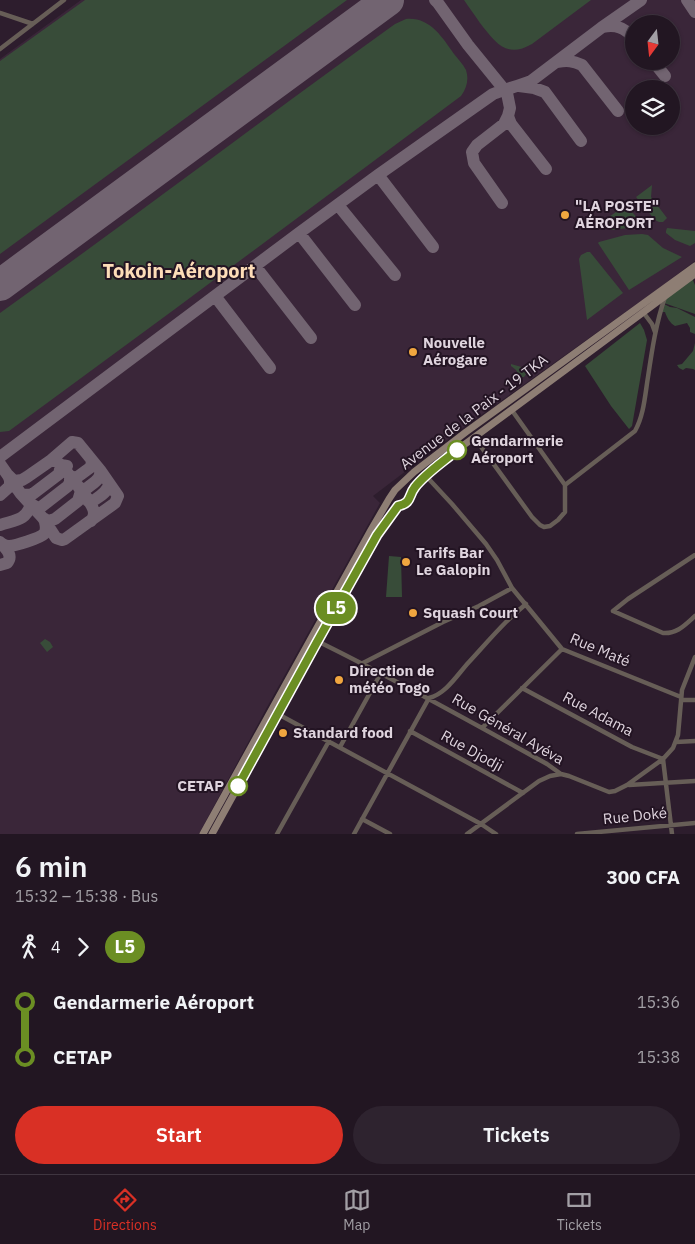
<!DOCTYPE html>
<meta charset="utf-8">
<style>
:root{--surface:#221622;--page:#2e232f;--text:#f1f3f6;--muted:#a29fa5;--line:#3f3540;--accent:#d93025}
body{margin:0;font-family:"IBM Plex Sans",sans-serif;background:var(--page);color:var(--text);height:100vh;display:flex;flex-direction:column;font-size:19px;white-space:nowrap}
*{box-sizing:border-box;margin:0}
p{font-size:16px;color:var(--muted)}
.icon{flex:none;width:28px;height:28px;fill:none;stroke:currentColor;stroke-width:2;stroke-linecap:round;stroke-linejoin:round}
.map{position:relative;height:834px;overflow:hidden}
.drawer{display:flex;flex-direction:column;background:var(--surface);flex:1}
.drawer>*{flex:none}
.badge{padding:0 10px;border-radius:16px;font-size:18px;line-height:32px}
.needle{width:32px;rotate:195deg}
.controls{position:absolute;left:625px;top:15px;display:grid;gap:10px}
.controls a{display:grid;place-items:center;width:55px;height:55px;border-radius:50%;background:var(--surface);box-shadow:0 1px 4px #0004,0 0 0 1px var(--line);font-size:25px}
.map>.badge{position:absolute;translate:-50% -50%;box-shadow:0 0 0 2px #fff}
.legs{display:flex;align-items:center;gap:8px;height:55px;padding:0 15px;font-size:16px}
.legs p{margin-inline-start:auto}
.summary{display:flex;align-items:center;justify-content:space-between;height:85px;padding:0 15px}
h1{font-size:28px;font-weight:600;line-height:38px}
.cta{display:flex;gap:10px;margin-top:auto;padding:10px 15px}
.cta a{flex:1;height:58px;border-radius:30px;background:var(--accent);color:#fff;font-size:20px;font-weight:600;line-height:58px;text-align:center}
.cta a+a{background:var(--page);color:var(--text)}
ul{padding:0 15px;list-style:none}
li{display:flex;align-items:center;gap:18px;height:55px;font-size:19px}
li i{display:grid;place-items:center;width:8px;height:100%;margin:0 6px;background:currentColor}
li i::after{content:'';width:12px;height:12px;margin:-6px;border:4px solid;border-radius:50%;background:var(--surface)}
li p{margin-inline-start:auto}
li:first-child i{background:linear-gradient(#0000 50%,currentColor 0)}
li:last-child i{background:linear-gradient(currentColor 50%,#0000 0)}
.dock{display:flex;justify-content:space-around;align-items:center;height:70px;border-top:1px solid var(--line);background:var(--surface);font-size:14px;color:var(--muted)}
.dock a{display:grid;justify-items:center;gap:2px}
.dock .selected{color:var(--accent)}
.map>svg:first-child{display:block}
.built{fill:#3a2639;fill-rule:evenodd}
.green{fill:#384c39}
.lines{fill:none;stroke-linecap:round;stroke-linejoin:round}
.taxiway{stroke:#726471;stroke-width:12}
.runway{stroke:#726471;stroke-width:32}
.minor{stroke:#675e57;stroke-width:4.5}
.secondary{stroke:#8e7e74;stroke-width:7}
.line-1-casing{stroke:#fff;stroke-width:11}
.line-1{stroke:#6b8e23;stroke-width:8}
.poi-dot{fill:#f0a63f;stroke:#231423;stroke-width:2}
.stop-1-dot{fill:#fff;stroke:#6b8e23;stroke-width:2.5}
.labels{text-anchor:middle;stroke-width:4;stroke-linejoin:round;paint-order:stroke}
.poi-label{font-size:15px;font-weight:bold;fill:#dfd4de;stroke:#231423;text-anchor:start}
.street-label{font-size:15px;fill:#dfd4de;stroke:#231423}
.stop-label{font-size:15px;font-weight:bold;fill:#dfd4de;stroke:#231423;text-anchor:start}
.district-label{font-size:20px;font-weight:bold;fill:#fdddb8;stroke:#231423}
</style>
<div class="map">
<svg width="695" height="834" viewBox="0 0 695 834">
<rect width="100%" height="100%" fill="#2d1d2d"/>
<path class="built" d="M81 0H695V261L658 289 460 430 373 496 380 503 266 709 199 834H0V59ZM634 24H671V61H634ZM634 89H671V126H634Z"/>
<path class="green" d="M85 0H347L0 254V61Z
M464 0H591L532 44C506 59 495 42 480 23 475 15 469 8 464 0Z
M406 19C430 17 442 37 454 54 458 59 463 64 466 70 469 79 467 88 461 96L175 309 9 431 0 432V313C133 218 263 119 395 24Z
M652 185 651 197 667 218 663 222H659L655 220 636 197Z
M626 205 639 220 640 223 636 227 612 230 608 228 603 221Z
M667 228 695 231V243L690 246 675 240 666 233V231Z
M642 234 648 235 663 248 682 257 629 290 598 243 599 242 625 235Z
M587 252H590L623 293 587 320 579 259 581 255Z
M692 278 695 285V314L664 303 665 297Z
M664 304 670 307 677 308 695 317V334L690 332V328L687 323 675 326C670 323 667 318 665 312H662Z
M640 323 644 330 647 340 632 426 629 429 611 406 585 366Z
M695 343V370L693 369 686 368 683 370 679 368 677 365 682 364 693 351Z
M511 364 525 368 527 373 524 377H520L516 370 511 366Z
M389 556 401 557 402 597H386Z
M45 639 50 642 53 647 47 652 40 643Z"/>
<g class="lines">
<path class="taxiway" d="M435 0 438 3 468 45 507 93 510 108 508 116 504 124 477 145 472 152 474 163 502 203
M687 0 695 12
M603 27C616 24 625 28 634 38
M653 61 665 76
M558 62C567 60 573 61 582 65L618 111
M519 86 534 88 545 92 581 141
M508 116 511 124 546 169
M378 175 433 247
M338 205 395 275
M299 233 355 305
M255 266 311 338
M215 296 270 368
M0 457 299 233 378 175 493 94C506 89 518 86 531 81L601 28 641 0
M50 461H56L61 465C68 474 94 503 94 513 94 517 93 518 91 521
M0 464 21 494 43 518 56 538 62 540 65 539 115 503 118 496 100 470 78 443 72 442 50 461 27 477 22 480 14 481 8 475 10 480V486L0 495
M70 476 76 478 91 467 92 461
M79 488 86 489C92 483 102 480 100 470
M21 494 31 495 34 493 59 474 61 465 67 466
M88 501H93C100 496 108 492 109 484
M43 518 48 521 55 519 78 501 81 491
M0 525C15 520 26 521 31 504L38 508 41 507 68 486 70 482V476
M1 543C4 545 5 546 9 546 15 546 40 538 44 534 47 530 46 526 45 522
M0 565 7 563C14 555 5 548 0 542"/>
<path class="runway" d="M0 285 388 0"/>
<path class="minor" d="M0 13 33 24
M0 49 64 0
M643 312 652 324 655 332
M474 437 532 517 540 525 544 527 550 526 558 520 565 512V485L511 409
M426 476 452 504 486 544 497 560 512 588 562 649 681 697
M565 485 635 431C644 415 645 395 648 377 652 350 656 323 665 297
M695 555 628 599 613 611 663 633C677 634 685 625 695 616
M317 641C395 679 471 722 547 764L561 774 569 776 609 792 615 791 627 785 663 759 673 748 678 735 682 690 695 657
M363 663 443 622 479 606 512 588
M522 688 632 747 663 759
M681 700H695
M276 713 481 824 496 834
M482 728 562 649
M410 731 523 793
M676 742 695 741
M340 747 381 673
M663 759 672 834
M629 785 695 781
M362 819 390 834
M277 834 329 741
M354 834 429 698C446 694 457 675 469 662 481 649 493 635 506 622 512 616 519 610 526 604
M467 834 539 781 550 776 561 774
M577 834 695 823"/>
<path class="secondary" d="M203 834 371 530 389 499 395 490 414 472 466 432 695 266
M212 834 278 714 317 641 377 535 398 506 403 505 410 500 415 486 437 467 457 450 695 274"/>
</g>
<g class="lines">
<defs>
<path id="line-1" d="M238 786 317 642 377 535 398 506C412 503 408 496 415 487 426 473 443 462 457 450"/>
</defs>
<use href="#line-1" class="line-1-casing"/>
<use href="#line-1" class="line-1"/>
</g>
<g class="poi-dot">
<circle cx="565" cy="215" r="5"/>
<circle cx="413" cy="352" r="5"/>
<circle cx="406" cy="562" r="5"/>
<circle cx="413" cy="613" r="5"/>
<circle cx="339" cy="680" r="5"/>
<circle cx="283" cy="733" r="5"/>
</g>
<g class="stop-1-dot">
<circle cx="457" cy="450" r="9"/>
<circle cx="238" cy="786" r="9"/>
</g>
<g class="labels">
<g class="poi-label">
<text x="575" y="211">"LA POSTE"<tspan x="575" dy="17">AÉROPORT</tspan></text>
<text x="423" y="348">Nouvelle<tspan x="423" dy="17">Aérogare</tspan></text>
<text x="416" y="558">Tarifs Bar<tspan x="416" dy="17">Le Galopin</tspan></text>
<text x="423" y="618">Squash Court</text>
<text x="349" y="676">Direction de<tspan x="349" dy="17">météo Togo</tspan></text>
<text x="293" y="738">Standard food</text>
</g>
<g class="street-label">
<text transform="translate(474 412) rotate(-37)" y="5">Avenue de la Paix - 19 TKA</text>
<text transform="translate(600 650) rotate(23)" y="5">Rue Maté</text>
<text transform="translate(598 714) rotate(28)" y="5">Rue Adama</text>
<text transform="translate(508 729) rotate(30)" y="5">Rue Général Ayéva</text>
<text transform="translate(472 751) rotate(29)" y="5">Rue Djodji</text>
<text transform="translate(635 816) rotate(-6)" y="5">Rue Doké</text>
</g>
<g class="stop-label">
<text x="471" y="446">Gendarmerie<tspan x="471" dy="17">Aéroport</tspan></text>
<text x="224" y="791" text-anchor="end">CETAP</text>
</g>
<g class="district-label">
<text x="179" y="278">Tokoin-Aéroport</text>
</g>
</g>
</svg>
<div class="controls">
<a><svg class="needle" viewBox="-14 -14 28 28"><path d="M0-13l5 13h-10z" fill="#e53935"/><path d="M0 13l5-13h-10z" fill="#a29fa5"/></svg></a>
<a><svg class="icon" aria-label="layers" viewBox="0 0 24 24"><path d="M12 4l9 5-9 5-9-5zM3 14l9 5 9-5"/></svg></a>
</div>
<b class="badge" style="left:336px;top:608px;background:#6b8e23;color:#fff">L5</b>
</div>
<section class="drawer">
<div class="summary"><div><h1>6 min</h1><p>15:32 – 15:38 · Bus</p></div><b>300 CFA</b></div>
<div class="legs"><svg class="icon" aria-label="walk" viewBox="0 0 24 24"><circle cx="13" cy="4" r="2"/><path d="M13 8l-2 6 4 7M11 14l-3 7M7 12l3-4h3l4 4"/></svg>4<svg class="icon" aria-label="forward" viewBox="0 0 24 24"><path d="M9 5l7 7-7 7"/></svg><b class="badge" style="background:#6b8e23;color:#fff">L5</b></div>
<ul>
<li><i style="color:#6b8e23"></i><b>Gendarmerie Aéroport</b><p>15:36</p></li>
<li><i style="color:#6b8e23"></i><b>CETAP</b><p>15:38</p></li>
</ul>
<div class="cta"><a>Start</a><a>Tickets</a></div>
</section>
<nav class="dock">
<a class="selected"><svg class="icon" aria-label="directions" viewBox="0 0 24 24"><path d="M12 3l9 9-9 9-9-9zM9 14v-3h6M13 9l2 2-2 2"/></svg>Directions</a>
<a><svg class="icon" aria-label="map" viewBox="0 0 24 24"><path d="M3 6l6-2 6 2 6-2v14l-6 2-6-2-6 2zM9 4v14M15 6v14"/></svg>Map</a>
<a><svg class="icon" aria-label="tickets" viewBox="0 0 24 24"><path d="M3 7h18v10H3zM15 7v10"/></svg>Tickets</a>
</nav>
